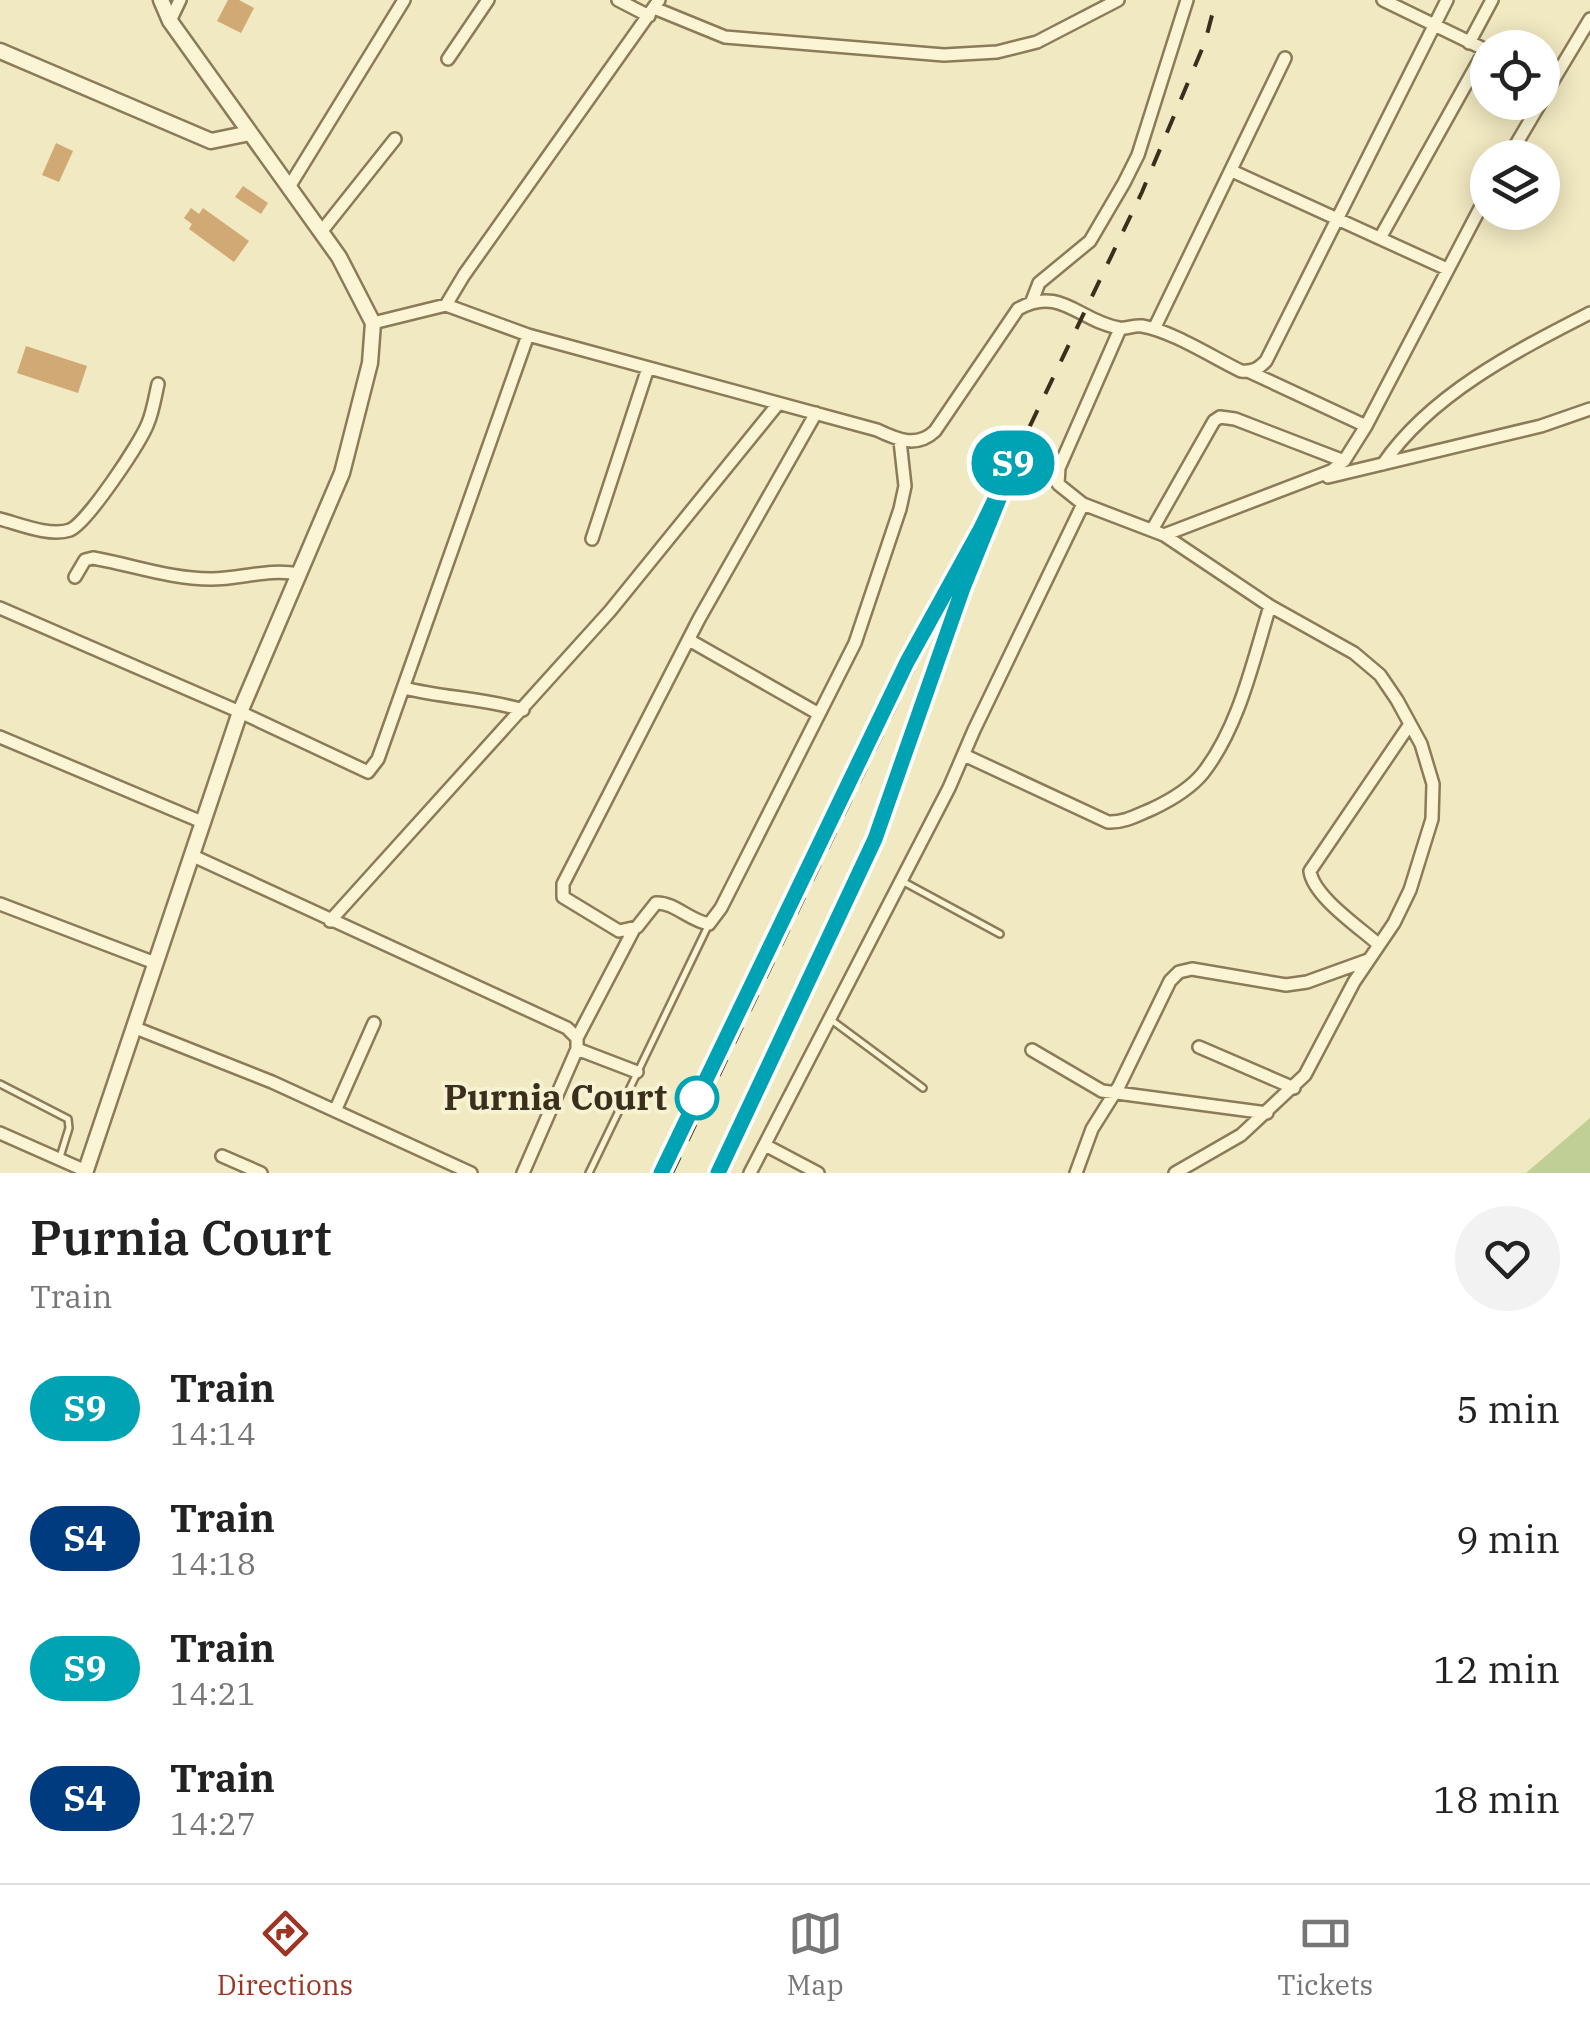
<!DOCTYPE html>
<style>
:root{--surface:#fff;--page:#f2f2f2;--text:#222;--muted:#767676;--line:#e0e0e0;--accent:#9e3524}
body{margin:0;font-family:"IBM Plex Serif",serif;background:var(--page);color:var(--text);height:100vh;display:flex;flex-direction:column;font-size:38px;white-space:nowrap}
*{box-sizing:border-box;margin:0}
p{font-size:32px;color:var(--muted)}
.icon{flex:none;width:55px;height:55px;fill:none;stroke:currentColor;stroke-width:2;stroke-linecap:round;stroke-linejoin:round}
.map{position:relative;height:1173px;overflow:hidden}
.sheet{display:flex;flex-direction:column;background:var(--surface);flex:1}
.sheet>*{flex:none}
.badge{padding:0 20px;border-radius:32px;font-size:35px;line-height:65px}
.controls{position:absolute;left:1470px;top:30px;display:grid;gap:20px}
.controls a{display:grid;place-items:center;width:90px;height:90px;border-radius:50%;background:var(--surface);box-shadow:0 5px 25px #0003;font-size:50px}
.map>.badge{position:absolute;translate:-50% -50%;box-shadow:0 0 0 5px #fff}
.round{display:grid;place-items:center;flex:none;width:105px;height:105px;border-radius:52px;background:var(--page)}
.summary{display:flex;align-items:center;justify-content:space-between;height:170px;padding:0 30px}
h1{font-size:48px;font-weight:600;line-height:75px}
ul{padding:0;list-style:none}
li{display:flex;align-items:center;gap:30px;height:130px;padding:0 30px}
li div{flex:1}
li b{display:block;font-size:38px}
li em{font-style:normal}
li .badge{min-width:110px;font-weight:700;text-align:center}
.dock{display:flex;justify-content:space-around;align-items:center;height:140px;border-top:2px solid var(--line);background:var(--surface);font-size:28px;color:var(--muted)}
.dock a{display:grid;justify-items:center;gap:5px}
.dock .on{color:var(--accent)}
.map>svg:first-child{display:block}
.green{fill:#c0cf95}
.building{fill:#d1a975}
.lines{fill:none;stroke-linecap:round;stroke-linejoin:round}
.service-casing{stroke:#8b7b58;stroke-width:10}
.minor-casing{stroke:#8b7b58;stroke-width:16}
.tertiary-casing{stroke:#8b7b58;stroke-width:19}
.service{stroke:#fbf5d5;stroke-width:5}
.minor{stroke:#fbf5d5;stroke-width:11}
.tertiary{stroke:#fbf5d5;stroke-width:14}
.rail{stroke:#3a2f1d;stroke-width:4;stroke-dasharray:18 18;stroke-linecap:butt}
.line-casing{stroke:#fff;stroke-width:22}
.line{stroke:#00a3b4;stroke-width:15}
.stop-dot{fill:#fff;stroke:#00a3b4;stroke-width:5}
.labels{text-anchor:middle;stroke-width:8;stroke-linejoin:round;paint-order:stroke}
.stop-label{font-size:35px;font-weight:bold;fill:#3a2f1d;stroke:#f7f2d1;text-anchor:end}
</style>
<div class="map">
<svg width="1590" height="1173" viewBox="0 0 1590 1173">
<rect width="100%" height="100%" fill="#f1e9c1"/>
<path class="green" d="M1590 1118V1173H1526Z"/>
<path class="building" d="M228 0H239L254 8 241 33 217 21Z
M56 143 73 151 59 182 42 175Z
M243 186 268 203 261 214 235 197Z
M191 208 199 214 203 208 249 241 234 262 189 229 192 224 184 218Z
M26 346 87 366 78 393 17 373Z"/>
<g class="lines">
<defs>
<path id="service" d="M902 881 1000 934
M830 1019 923 1088
M0 1084 68 1119 69 1128 60 1157
M589 1173 708 926"/>
<path id="minor" d="M618 0 649 16
M1383 0 1488 51
M654 8 725 37 944 55 997 52 1037 42 1118 0
M170 21 180 0
M1469 43 1492 0
M448 59 488 0
M1542 99 1590 19
M1508 158 1541 102
M1232 171 1447 269
M289 187 404 0
M321 232 395 139
M1380 238 1485 50
M1032 301 1039 283 1090 241 1124 183 1138 155 1187 0
M446 305 464 275 659 0
M373 323 446 305 528 335 877 430C898 440 917 448 935 431L1018 309C1060 285 1079 321 1119 328 1126 329 1134 325 1142 326 1172 331 1212 357 1241 371 1253 372 1258 369 1266 361L1447 0
M1120 329 1059 468 1058 484 1083 504 1164 535 1270 606 1354 653 1380 675 1397 700 1421 744 1433 784 1432 819 1410 890 1394 923 1354 982 1305 1075 1241 1135 1175 1173
M1154 329 1285 58
M1250 372 1366 426
M816 413 699 619 563 884V897L619 931 637 927 656 903C674 902 690 921 709 924L721 908 855 643 900 509 905 486 900 441
M1383 464C1431 394 1516 351 1590 313
M1328 477 1541 426 1590 409
M0 519C19 524 50 537 70 530 87 523 141 442 148 423 153 411 155 397 158 384
M1152 530 1214 421 1220 417 1235 419 1344 461
M1164 535 1331 471 1344 461 1366 426 1488 193
M592 539 648 368
M75 577 85 560 93 558C133 565 170 579 211 579 242 579 268 568 299 574
M0 608 240 712 368 772 378 759 528 335
M689 640 819 714
M404 688C444 698 484 698 523 710
M0 737 202 822
M964 755 1108 822C1124 823 1137 815 1152 809 1171 800 1190 789 1203 773 1239 727 1253 661 1270 606
M191 855 567 1028 577 1038V1049L523 1173
M0 904 155 963
M330 921 610 611 778 404
M1378 944C1359 927 1313 896 1310 871L1410 724
M133 1027 272 1082 471 1173
M577 1038 634 929
M1199 1047 1294 1088
M577 1049 637 1072
M1032 1050 1102 1091 1267 1113
M335 1111 374 1023
M0 1133 86 1171
M765 1145 818 1173
M222 1156 261 1173
M750 1173 949 788 974 730 1083 504
M1076 1173 1092 1129 1119 1086 1170 981 1179 972 1192 969 1286 985 1307 982 1368 960"/>
<path id="tertiary" d="M0 51 211 141 250 133
M85 1173 240 712 342 473 370 363 373 323 339 257 170 21 161 0"/>
</defs>
<use href="#service" class="service-casing"/>
<use href="#minor" class="minor-casing"/>
<use href="#tertiary" class="tertiary-casing"/>
<use href="#service" class="service"/>
<use href="#minor" class="minor"/>
<use href="#tertiary" class="tertiary"/>
<path class="rail" d="M672 1173 1142 192 1205 42 1216 0
M718 1173 875 839 958 602"/>
</g>
<g class="lines">
<defs>
<path id="line" d="M661 1173 907 662 980 530 1018 452 963 588 875 839 718 1173"/>
</defs>
<use href="#line" class="line-casing"/>
<use href="#line" class="line"/>
</g>
<circle class="stop-dot" cx="697" cy="1098" r="20"/>
<g class="labels">
<g class="stop-label">
<text x="667" y="1110">Purnia Court</text>
</g>
</g>
</svg>
<div class="controls">
<a><svg class="icon" aria-label="locate" viewBox="0 0 24 24"><circle cx="12" cy="12" r="6"/><path d="M12 2v4M12 18v4M2 12h4M18 12h4"/></svg></a>
<a><svg class="icon" aria-label="layers" viewBox="0 0 24 24"><path d="M12 4l9 5-9 5-9-5zM3 14l9 5 9-5"/></svg></a>
</div>
<b class="badge" style="left:1013px;top:463px;background:#00a3b4;color:#fff">S9</b>
</div>
<section class="sheet">
<div class="summary"><div><h1>Purnia Court</h1><p>Train</p></div><a class="round"><svg class="icon" aria-label="heart" viewBox="0 0 24 24"><path d="M12 20l-8-8c-3-5 5-10 8-4 3-6 11-1 8 4z"/></svg></a></div>
<ul>
<li><span class="badge" style="background:#00a3b4;color:#fff">S9</span><div><b>Train</b><p>14:14</p></div><em>5 min</em></li>
<li><span class="badge" style="background:#003b80;color:#fff">S4</span><div><b>Train</b><p>14:18</p></div><em>9 min</em></li>
<li><span class="badge" style="background:#00a3b4;color:#fff">S9</span><div><b>Train</b><p>14:21</p></div><em>12 min</em></li>
<li><span class="badge" style="background:#003b80;color:#fff">S4</span><div><b>Train</b><p>14:27</p></div><em>18 min</em></li>
</ul>
</section>
<nav class="dock">
<a class="on"><svg class="icon" aria-label="directions" viewBox="0 0 24 24"><path d="M12 3l9 9-9 9-9-9zM9 14v-3h6M13 9l2 2-2 2"/></svg>Directions</a>
<a><svg class="icon" aria-label="map" viewBox="0 0 24 24"><path d="M3 6l6-2 6 2 6-2v14l-6 2-6-2-6 2zM9 4v14M15 6v14"/></svg>Map</a>
<a><svg class="icon" aria-label="tickets" viewBox="0 0 24 24"><path d="M3 7h18v10H3zM15 7v10"/></svg>Tickets</a>
</nav>
